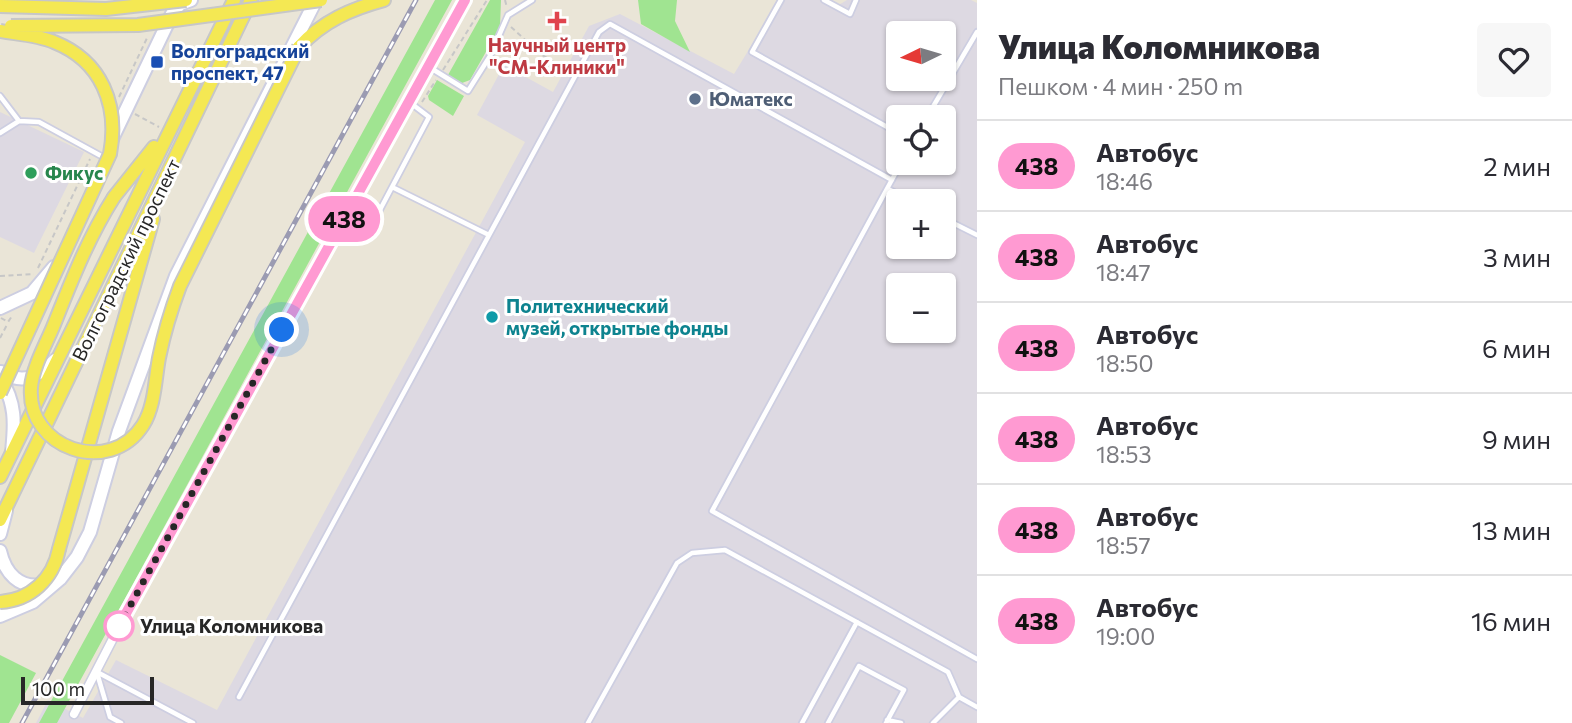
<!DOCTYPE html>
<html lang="ru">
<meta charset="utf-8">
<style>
:root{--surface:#fff;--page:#f7f7f7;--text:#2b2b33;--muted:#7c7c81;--line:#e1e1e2}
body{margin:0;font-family:Commissioner,sans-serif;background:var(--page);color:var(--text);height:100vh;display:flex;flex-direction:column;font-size:26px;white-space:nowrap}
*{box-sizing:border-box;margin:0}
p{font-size:23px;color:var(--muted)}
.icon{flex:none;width:38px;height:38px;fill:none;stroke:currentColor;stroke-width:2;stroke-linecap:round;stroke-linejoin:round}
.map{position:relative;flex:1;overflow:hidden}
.details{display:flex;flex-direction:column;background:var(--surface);width:595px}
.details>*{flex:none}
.badge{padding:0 14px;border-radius:23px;font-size:24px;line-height:46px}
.needle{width:46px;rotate:265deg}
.tools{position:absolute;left:886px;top:21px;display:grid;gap:14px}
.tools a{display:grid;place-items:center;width:70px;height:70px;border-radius:7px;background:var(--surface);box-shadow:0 2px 5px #0004;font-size:35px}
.scale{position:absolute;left:21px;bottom:18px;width:133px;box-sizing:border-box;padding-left:7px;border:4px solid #272727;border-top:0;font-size:19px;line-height:24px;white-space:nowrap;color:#272727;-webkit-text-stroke:5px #fff;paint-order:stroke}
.you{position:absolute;width:35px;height:35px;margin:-18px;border:5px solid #fff;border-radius:50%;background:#1a73e8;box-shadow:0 0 0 10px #1a73e833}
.map>.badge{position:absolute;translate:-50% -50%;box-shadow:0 0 0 4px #fff}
.round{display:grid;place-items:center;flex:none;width:74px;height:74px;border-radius:7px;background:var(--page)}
.overview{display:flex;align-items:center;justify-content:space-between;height:119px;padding:0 21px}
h1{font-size:33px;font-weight:800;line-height:52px}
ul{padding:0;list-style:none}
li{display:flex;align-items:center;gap:21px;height:91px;padding:0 21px;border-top:2px solid var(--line)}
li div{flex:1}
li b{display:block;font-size:26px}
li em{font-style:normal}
li .badge{min-width:77px;font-weight:700;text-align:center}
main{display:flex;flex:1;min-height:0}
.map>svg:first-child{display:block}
.industrial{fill:#ddd9e2;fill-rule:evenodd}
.green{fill:#a0e491}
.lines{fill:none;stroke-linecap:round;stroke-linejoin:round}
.lane-casing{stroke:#cdcee1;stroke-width:8}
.street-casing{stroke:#cdcee1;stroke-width:11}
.secondary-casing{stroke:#cdcee1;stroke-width:16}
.primary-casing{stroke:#c7c7c7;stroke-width:16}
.path{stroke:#c7c7c7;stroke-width:2;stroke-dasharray:5 3.5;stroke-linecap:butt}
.lane{stroke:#fff;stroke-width:4.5}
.street{stroke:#fff;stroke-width:8}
.secondary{stroke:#fff;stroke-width:12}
.primary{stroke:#f4e853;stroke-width:12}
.rail-casing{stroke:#9b9bb2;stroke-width:5}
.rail{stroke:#fff;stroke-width:2.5;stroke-dasharray:8;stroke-linecap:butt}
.primary-bridge-casing{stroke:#c7c7c7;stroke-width:16;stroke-linecap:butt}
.primary-bridge{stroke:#f4e853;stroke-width:12}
.line-casing{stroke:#fff;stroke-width:16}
.line{stroke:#ff9ad2;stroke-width:10}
.walk{stroke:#272727;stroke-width:7;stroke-dasharray:0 12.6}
.health-dot{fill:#e0444e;stroke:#fff;stroke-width:2.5}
.transit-dot{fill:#1a4fb4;stroke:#fff;stroke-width:2.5}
.service-dot{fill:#5c6f8a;stroke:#fff;stroke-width:2.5}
.leisure-dot{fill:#2e9e5b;stroke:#fff;stroke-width:2.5}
.culture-dot{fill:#0f9aa8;stroke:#fff;stroke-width:2.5}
.stop-dot{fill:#fff;stroke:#ff9ad2;stroke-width:3.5}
.labels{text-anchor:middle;stroke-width:6;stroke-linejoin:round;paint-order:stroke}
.health-label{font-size:19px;font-weight:bold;fill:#be3a42;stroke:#fff}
.transit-label{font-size:19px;font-weight:bold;fill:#164399;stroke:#fff;text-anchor:start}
.service-label{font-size:19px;font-weight:bold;fill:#4e5e75;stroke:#fff;text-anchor:start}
.leisure-label{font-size:19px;font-weight:bold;fill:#27864d;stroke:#fff;text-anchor:start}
.street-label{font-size:19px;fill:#272727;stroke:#fff}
.culture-label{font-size:19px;font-weight:bold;fill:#0d838f;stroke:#fff;text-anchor:start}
.stop-label{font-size:19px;font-weight:bold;fill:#272727;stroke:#fff;text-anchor:start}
</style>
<main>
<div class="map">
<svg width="977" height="723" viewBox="0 0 977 723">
<rect width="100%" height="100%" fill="#eae5d7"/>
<path class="industrial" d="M779 0H826L837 6 847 0H971L977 3V723H36L48 700 83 718 116 660 217 710 525 142 477 115 504 65 553 92 589 26 620 14 734 74ZM898 33H943V79H898ZM898 117H943V163H898ZM898 201H943V247H898ZM898 285H943V331H898Z
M0 112 84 152 34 253 0 237Z"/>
<path class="green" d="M435 0H452L57 723H39Z
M490 0H501L500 27 470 80 462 83 448 75Z
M638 0H677L675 21 690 52 641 24Z
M437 80 464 96 453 116 429 100 428 96Z
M0 655 36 673 9 723H0Z"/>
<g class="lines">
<defs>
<path id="lane" d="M781 0 752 52 898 133
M824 0 850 14 856 0
M429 67 468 91 490 56 508 15 532 0
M0 96 19 121
M927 117 977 32
M0 133 19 121 39 122 103 157
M901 163 712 511 977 659
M392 187 489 235
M888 189 912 201
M350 210 373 223 429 117 408 101
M943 218 977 235
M97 672 193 723
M97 673 110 717 121 723
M239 697 599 32 610 24 892 180
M887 720 901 723
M588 723 677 563 692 553 725 550 948 672 959 697 977 707
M802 723 857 622
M828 723 859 666 904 690 886 723
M933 723 959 697"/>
<path id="street" d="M74 714 135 596 465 0"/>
<path id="secondary" d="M112 139 172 14 180 4 191 0
M0 308 32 293 54 267
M1 372C23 385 39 377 55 360
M0 378C16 402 15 424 12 451
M0 534 6 511
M0 551C5 573 19 589 43 585
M0 616 33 602 60 579 77 557 90 532 119 431 176 276 316 0"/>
<path id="primary" d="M299 47C323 21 351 9 384 0
M114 197 154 147
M0 477 234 0
M0 520 251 0
M59 549 153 219"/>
</defs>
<use href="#lane" class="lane-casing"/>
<use href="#street" class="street-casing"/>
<use href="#secondary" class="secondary-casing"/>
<use href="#primary" class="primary-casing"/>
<path class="path" d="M505 0 507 8
M511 27 542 55 565 69
M443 70 487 0
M119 97 148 36
M422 102 436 80
M135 114 159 127
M38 268 90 159
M0 276 34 274
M1 318 8 322 12 316
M0 338 8 323"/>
<use href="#lane" class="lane"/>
<use href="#street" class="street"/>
<use href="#secondary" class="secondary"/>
<use href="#primary" class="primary"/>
<defs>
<path id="rail" d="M22 723 416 0"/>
</defs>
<use href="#rail" class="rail-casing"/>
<use href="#rail" class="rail"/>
<defs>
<path id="primary-bridge" d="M0 6 106 9 186 0
M11 26 138 25 321 0
M0 31C17 34 38 35 54 42 102 61 119 105 110 154L0 393
M114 197C88 238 71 282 53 327 45 346 33 367 31 387 26 449 110 477 143 425 155 406 155 379 159 358 164 333 171 310 180 286L299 47
M0 602C31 600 53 579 59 549"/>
</defs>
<use href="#primary-bridge" class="primary-bridge-casing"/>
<use href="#primary-bridge" class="primary-bridge"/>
</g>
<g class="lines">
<defs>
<path id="line" d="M119 626 465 0"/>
</defs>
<use href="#line" class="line-casing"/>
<use href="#line" class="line"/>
<path class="walk" d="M119 626 282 330"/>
</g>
<path class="health-dot" d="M553.5 10.5h7v7h7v7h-7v7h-7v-7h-7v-7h7z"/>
<rect class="transit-dot" x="150" y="55" width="14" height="14" rx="3.5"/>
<circle class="service-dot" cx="695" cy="99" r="7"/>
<circle class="leisure-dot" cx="31" cy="173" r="7"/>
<circle class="culture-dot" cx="492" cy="317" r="7"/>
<circle class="stop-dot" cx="119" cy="626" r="14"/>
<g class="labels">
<g class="health-label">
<text x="557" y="52">Научный центр<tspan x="557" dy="22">"СМ-Клиники"</tspan></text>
</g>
<g class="transit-label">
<text x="171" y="58">Волгоградский<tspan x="171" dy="22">проспект, 47</tspan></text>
</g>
<g class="service-label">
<text x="709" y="106">Юматекс</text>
</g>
<g class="leisure-label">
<text x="45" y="180">Фикус</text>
</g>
<g class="street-label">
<text transform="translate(126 260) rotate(-64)" y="7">Волгоградский проспект</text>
</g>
<g class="culture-label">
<text x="506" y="313">Политехнический<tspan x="506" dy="22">музей, открытые фонды</tspan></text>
</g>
<g class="stop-label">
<text x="140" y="633">Улица Коломникова</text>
</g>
</g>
</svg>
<div class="tools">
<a><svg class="needle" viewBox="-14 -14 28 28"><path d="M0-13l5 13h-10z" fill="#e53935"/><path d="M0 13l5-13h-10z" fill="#7c7c81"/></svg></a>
<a><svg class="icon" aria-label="locate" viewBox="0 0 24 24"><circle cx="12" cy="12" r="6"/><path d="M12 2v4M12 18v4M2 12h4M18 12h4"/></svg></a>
<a>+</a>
<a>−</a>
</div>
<div class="scale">100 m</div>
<div class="you" style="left:282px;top:330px"></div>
<b class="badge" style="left:344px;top:219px;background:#ff9ad2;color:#111">438</b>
</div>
<section class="details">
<div class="overview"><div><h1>Улица Коломникова</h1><p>Пешком · 4 мин · 250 m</p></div><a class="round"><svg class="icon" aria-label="heart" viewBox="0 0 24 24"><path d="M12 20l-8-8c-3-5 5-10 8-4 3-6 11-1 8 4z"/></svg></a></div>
<ul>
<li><span class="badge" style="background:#ff9ad2;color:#111">438</span><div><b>Автобус</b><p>18:46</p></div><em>2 мин</em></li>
<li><span class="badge" style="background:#ff9ad2;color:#111">438</span><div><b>Автобус</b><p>18:47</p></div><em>3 мин</em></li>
<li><span class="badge" style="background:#ff9ad2;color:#111">438</span><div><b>Автобус</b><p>18:50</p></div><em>6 мин</em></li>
<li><span class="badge" style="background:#ff9ad2;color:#111">438</span><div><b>Автобус</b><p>18:53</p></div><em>9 мин</em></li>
<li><span class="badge" style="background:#ff9ad2;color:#111">438</span><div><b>Автобус</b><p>18:57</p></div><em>13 мин</em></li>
<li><span class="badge" style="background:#ff9ad2;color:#111">438</span><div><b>Автобус</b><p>19:00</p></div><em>16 мин</em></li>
</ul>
</section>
</main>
